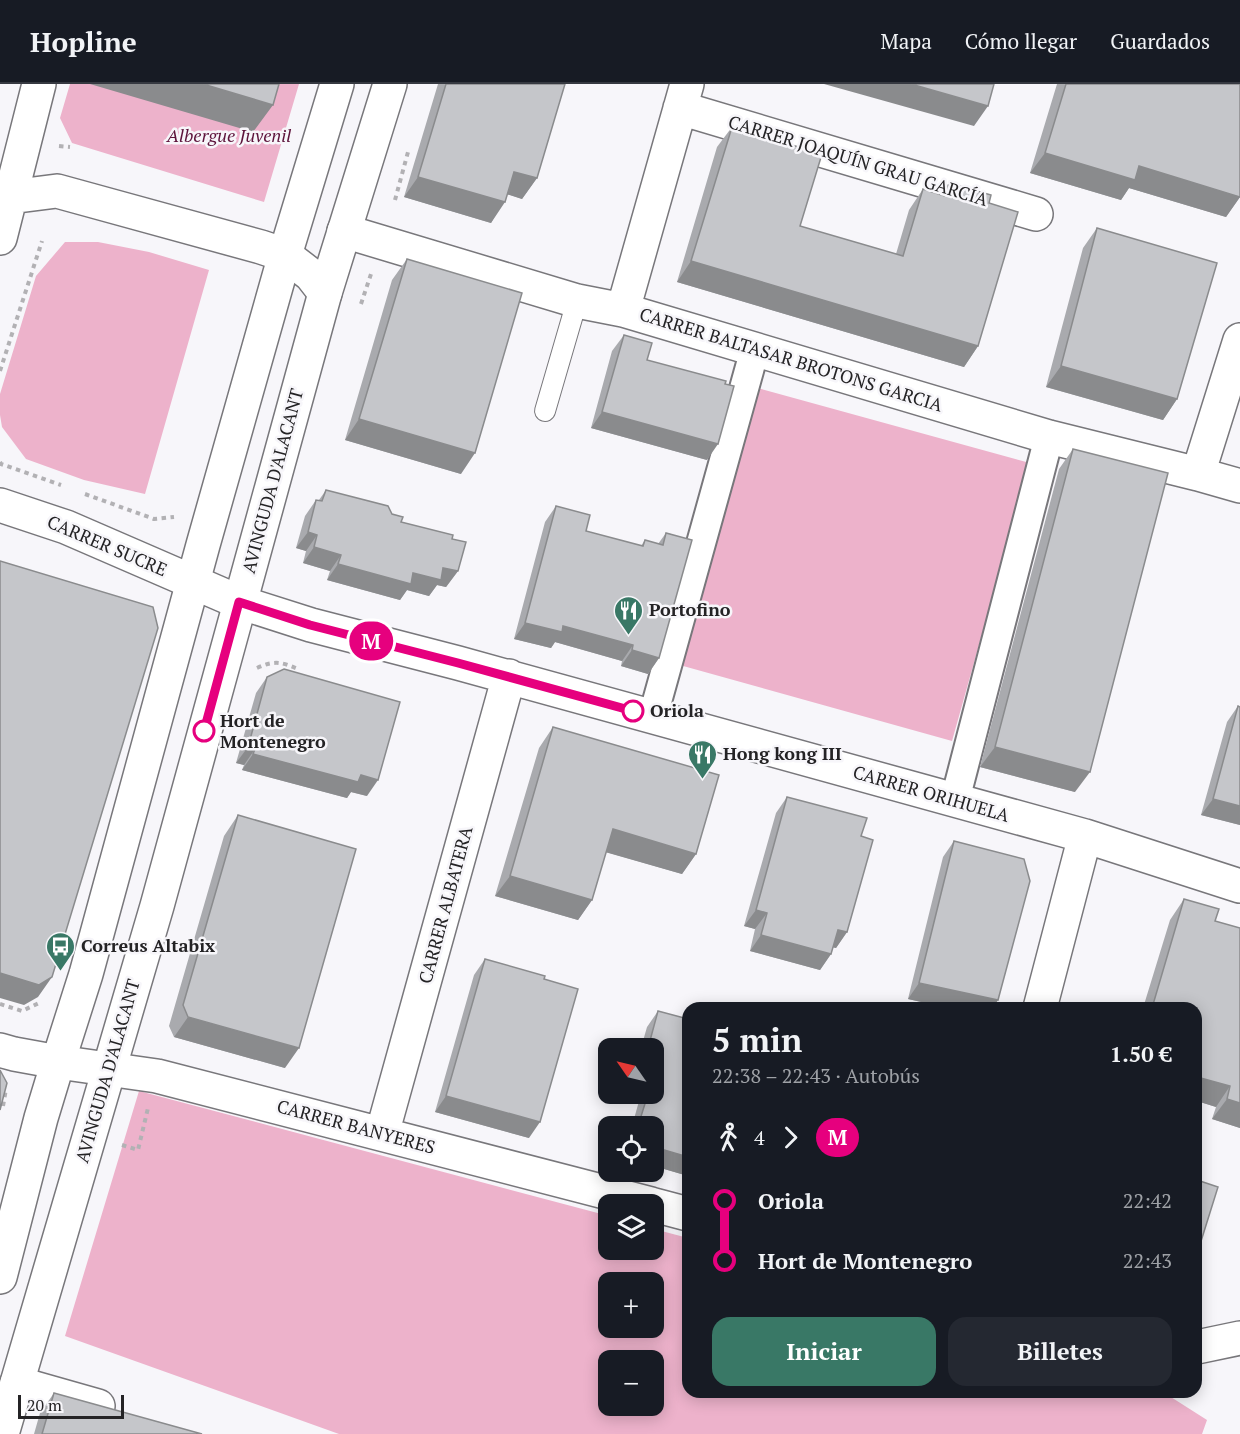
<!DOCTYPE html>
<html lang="es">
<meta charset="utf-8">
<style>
:root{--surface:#171b24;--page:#242831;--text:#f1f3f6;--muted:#9ea1a6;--line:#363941;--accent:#397866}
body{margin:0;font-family:"PT Serif",serif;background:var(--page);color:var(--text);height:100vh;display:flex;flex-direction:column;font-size:22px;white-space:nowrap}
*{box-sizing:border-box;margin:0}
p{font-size:20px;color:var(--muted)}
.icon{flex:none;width:33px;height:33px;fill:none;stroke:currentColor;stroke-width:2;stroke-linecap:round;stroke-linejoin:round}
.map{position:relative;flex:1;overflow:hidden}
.drawer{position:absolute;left:682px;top:918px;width:520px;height:396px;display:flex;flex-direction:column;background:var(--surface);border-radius:18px;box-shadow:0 3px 15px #0003}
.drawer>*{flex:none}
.badge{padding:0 12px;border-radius:20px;font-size:21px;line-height:39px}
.needle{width:39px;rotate:304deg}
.fabs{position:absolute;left:598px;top:954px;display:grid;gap:12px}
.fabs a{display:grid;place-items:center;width:66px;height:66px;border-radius:12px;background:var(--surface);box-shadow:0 3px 15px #0003;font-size:30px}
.scale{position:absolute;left:18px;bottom:15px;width:106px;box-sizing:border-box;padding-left:6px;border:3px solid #242325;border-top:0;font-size:16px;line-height:21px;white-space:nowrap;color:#242325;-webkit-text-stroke:4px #f7f6fa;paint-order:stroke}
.map>.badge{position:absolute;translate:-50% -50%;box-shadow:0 0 0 3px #fff}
.legs{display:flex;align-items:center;gap:9px;height:66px;padding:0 30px;font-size:20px}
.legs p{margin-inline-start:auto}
.summary{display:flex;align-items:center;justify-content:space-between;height:102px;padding:0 30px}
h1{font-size:33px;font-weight:700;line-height:45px}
.button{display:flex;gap:12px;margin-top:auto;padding:12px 30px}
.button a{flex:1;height:69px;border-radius:18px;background:var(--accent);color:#fff;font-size:24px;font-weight:700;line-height:69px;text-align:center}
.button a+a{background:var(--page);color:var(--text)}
ul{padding:0 30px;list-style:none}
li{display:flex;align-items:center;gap:21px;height:60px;font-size:22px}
li i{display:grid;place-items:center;width:9px;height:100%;margin:0 8px;background:currentColor}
li i::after{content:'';width:15px;height:15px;margin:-8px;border:4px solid;border-radius:50%;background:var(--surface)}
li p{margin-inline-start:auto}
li:first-child i{background:linear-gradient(#0000 50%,currentColor 0)}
li:last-child i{background:linear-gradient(currentColor 50%,#0000 0)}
header{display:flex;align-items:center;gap:36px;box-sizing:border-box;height:84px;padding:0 30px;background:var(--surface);border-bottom:2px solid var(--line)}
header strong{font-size:28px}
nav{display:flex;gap:33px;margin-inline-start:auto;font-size:21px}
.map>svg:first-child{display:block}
.green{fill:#edb2cb;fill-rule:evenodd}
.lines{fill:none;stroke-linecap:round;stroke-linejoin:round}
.service-casing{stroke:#78777b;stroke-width:22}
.pedestrian-casing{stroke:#78777b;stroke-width:32}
.minor-casing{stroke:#78777b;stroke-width:36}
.secondary-casing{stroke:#78777b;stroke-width:36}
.path{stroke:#b2b1b4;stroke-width:4;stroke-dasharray:4.5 4.5;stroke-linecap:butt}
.service{stroke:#fff;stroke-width:20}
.pedestrian{stroke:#fff;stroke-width:28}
.minor{stroke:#fff;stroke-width:33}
.secondary{stroke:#fff;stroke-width:33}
.wall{fill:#a9aaae}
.shaded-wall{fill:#8a8b8d}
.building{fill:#c5c6ca;stroke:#8a8b8d;stroke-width:1.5}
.line-1-casing{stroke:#fff;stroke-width:14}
.line-1{stroke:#e6007e;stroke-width:9}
.stop-1-dot{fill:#fff;stroke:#e6007e;stroke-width:3}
.labels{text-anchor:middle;stroke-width:5;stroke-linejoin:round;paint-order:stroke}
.park-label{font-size:18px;font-style:italic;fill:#5d133b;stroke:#f7f6fa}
.street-label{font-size:18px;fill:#242325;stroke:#f7f6fa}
.poi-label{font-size:18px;font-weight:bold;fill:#242325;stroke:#f7f6fa;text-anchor:start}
.stop-label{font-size:18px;font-weight:bold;fill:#242325;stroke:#f7f6fa;text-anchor:start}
</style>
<header>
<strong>Hopline</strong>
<nav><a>Mapa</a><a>Cómo llegar</a><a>Guardados</a></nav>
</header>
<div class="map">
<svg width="1240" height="1350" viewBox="0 0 1240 1350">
<rect width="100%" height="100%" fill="#f7f6fa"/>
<path class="green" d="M70 0H299L264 118 72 59 60 34Z
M65 158H98L149 168 209 186 145 410 84 396 26 375 2 343 0 331V310L36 192Z
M754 303 1030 379 952 657 676 580Z
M139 1007 609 1132V1166H654V1145L688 1154V1308H1163L1207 1336 1202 1350H339L65 1252ZM609 1198H654V1244H609ZM609 1276H654V1322H609Z"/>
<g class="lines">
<defs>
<path id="service" d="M545 327 577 217"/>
<path id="pedestrian" d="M653 632 755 265
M955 716 1049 353"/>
<path id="minor" d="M680 24 1036 130
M0 104 10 113 57 107 261 163 285 171 311 191 325 209
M344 147 577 217 623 226 1049 353 1198 390 1240 402
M0 154 39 0
M623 226 687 0
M1198 390 1240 256
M0 421 66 443 239 518 311 541 458 579 1085 752 1240 802
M1040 924 1085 752
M0 966 14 970 58 978 157 992 651 1120
M382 1050 509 592
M654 1121 688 1130
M1197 1263 1240 1254
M17 1299 98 1322"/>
<path id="secondary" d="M0 1193 41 1034 58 978 86 890 203 461 285 171 337 0
M2 1350 157 822 325 209 390 0"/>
</defs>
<use href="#service" class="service-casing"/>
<use href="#pedestrian" class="pedestrian-casing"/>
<use href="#minor" class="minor-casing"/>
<use href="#secondary" class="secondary-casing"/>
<path class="path" d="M59 62 70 63
M395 116 408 68
M361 220 371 190
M0 287 42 157
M0 378 1 380 61 401
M85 410 154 435 174 433
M257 584C275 576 281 578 298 585
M0 920 22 927 39 919
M3 1022 6 1005
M122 1061 138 1066 148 1024"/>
<use href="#service" class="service"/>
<use href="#pedestrian" class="pedestrian"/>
<use href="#minor" class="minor"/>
<use href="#secondary" class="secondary"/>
</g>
<path class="wall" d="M438 0H565L537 94 522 115 507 110 491 139 404 113Z
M1057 0H1240V113L1226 133 1129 104 1121 116 1030 89Z
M732 43 800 142 896 170 909 126 923 105 941 110 949 99 978 262 964 283 677 198 717 63Z
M1097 144 1177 315 1163 336 1046 303 1083 164Z
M407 175 461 390 345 356 392 196Z
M624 251 647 276 707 376 591 344 612 267Z
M1073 365 1075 708 980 683 1059 385Z
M326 406 392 430 401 438 452 455 458 487 446 503 437 501 429 512 407 506 400 516 327 496 330 487 303 479 306 467 296 464 305 432 316 416H319Z
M556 422 586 447 641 462 645 456 658 460 666 449 659 574 648 590 621 582 622 577 555 558 551 564 514 555 545 438Z
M267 593 367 712 351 708 347 714 242 686 244 681 236 679 256 609Z
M1238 622 1240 623V741L1201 731 1227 638Z
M553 643 696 770 682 790 606 768 592 816 578 836 495 812 539 664Z
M787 713 861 752 847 848 836 864 833 863 831 870 820 886 750 867 755 845 744 842 776 729Z
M238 731 285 984 174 953 169 942 224 752Z
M954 757 993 924H948L908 915 943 773Z
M1184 815 1215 837 1240 844V1044L1212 1035 1216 1023 1197 1017V924H1143L1170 836Z
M485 875 529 1054 435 1028 474 891Z
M658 927 688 935V1092L654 1082V1042H632L641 1010H654V964H641L647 943Z
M54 1309 202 1350H34L40 1329Z"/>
<path class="shaded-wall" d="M90 0H203L273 21 253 48Z
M824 0H911L988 22 974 42Z
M1045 69 1139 82 1240 113 1226 133 1129 104 1121 116 1030 89Z
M514 88 537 94 522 115 500 108Z
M418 93 505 118 491 139 404 113Z
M691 177 978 262 964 283 677 198Z
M1061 282 1177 315 1163 336 1046 303Z
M602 328 718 360 707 376 591 344Z
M359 335 475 369 461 390 345 356Z
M308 448 317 451 306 467 296 464Z
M314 463 341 471 330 487 303 479Z
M338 480 413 489 443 484 458 487 446 503 437 501 429 512 407 506 400 516 327 496Z
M525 539 563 542 633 561 622 577 555 558 551 564 514 555Z
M632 566 659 574 648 590 621 582Z
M248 663 255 665 244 681 236 679Z
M995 663 1090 688 1075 708 980 683Z
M253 670 361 691 378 696 367 712 351 708 347 714 242 686Z
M1213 715 1240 722V741L1201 731Z
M613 745 696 770 682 790 598 766Z
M510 792 592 816 578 836 495 812Z
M756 826 767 829 755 845 744 842Z
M838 846 847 848 836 864 826 862Z
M761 851 831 870 820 886 750 867Z
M0 889 52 893 38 913 24 921 0 914Z
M919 899 998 916 993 924H948L908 915Z
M188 933 299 964 285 984 174 953Z
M1197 993 1230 1002 1216 1023 1197 1017Z
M446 1012 540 1038 529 1054 435 1028Z
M1227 1015 1240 1019V1044L1212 1035Z
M654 1063 688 1073V1092L654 1082Z"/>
<path class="building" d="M203 0H279L273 21Z
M446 0H565L537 94 514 88 505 118 418 93Z
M911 0H994L988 22Z
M1066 0H1240V113L1139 82 1135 96 1045 69Z
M732 43 822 70 800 142 903 172 923 105 945 112 949 99 991 111 989 119 1018 128 978 262 691 177Z
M1097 144 1217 179 1177 315 1061 282Z
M407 175 522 209 475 369 359 335Z
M624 251 652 259 647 276 726 297 725 300 734 302 718 360 602 328Z
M1073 365 1168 389 1090 688 995 663Z
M326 406 388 422 392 430 403 433 401 438 453 451 452 455 466 458 458 487 443 484 441 496 413 489 411 500 338 480 341 471 314 463 317 451 308 448 316 416 322 417Z
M556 422 590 431 586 447 643 462 645 456 663 461 666 449 692 456 659 574 632 566 633 561 563 542 562 548 525 539Z
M0 477 153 523 158 544 52 893 39 901 0 889Z
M284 585 400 618 378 696 361 691 358 698 253 670 255 665 248 663 267 593Z
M1238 622 1240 623V722L1213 715Z
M553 643 719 691 696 770 613 745 592 816 510 792Z
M787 713 867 734 861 752 873 756 847 848 838 846 831 870 761 851 767 829 756 826Z
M238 731 356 765 299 964 188 933 183 921Z
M954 757 1024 775 1030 797 998 916 919 899Z
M1184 815 1219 825 1215 837 1240 844V1019L1227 1015 1230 1002 1197 993V924H1152Z
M485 875 545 892 544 895 578 905 540 1038 446 1012Z
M658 927 688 935V1073L654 1063V1042H638L648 1010H654V987L655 983H654V964H648Z
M0 986 7 999 0 1026Z
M1197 1096 1218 1103 1197 1170Z
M54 1309 202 1350H42Z"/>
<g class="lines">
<defs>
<path id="line-1" d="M204 647 239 518 310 541 458 579 633 627"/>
</defs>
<use href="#line-1" class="line-1-casing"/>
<use href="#line-1" class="line-1"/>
</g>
<defs>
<symbol id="restaurant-pin" viewBox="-11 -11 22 30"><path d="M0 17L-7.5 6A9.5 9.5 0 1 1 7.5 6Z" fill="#397866" stroke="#f7f6fa"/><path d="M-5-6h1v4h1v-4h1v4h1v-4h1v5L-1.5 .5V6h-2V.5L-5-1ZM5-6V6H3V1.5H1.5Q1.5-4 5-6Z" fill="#fff"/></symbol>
<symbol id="bus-pin" viewBox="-11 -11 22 30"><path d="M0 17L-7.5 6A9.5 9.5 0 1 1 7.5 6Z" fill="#397866" stroke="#f7f6fa"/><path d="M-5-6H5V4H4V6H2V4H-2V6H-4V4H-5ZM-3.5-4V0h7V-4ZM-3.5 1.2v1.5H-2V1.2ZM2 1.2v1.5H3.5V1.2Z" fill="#fff"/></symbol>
</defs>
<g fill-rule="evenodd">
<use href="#restaurant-pin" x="612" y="510" width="33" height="45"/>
<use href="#restaurant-pin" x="686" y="654" width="33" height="45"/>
<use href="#bus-pin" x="44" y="846" width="33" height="45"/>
</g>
<g class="stop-1-dot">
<circle cx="633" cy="627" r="10"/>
<circle cx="204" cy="647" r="10"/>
</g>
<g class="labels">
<g class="park-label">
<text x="229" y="58">Albergue Juvenil</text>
</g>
<g class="street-label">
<text transform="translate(858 77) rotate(17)" y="6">CARRER JOAQUÍN GRAU GARCÍA</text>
<text transform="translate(791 276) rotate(17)" y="6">CARRER BALTASAR BROTONS GARCIA</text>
<text transform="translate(273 397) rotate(-75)" y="6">AVINGUDA D'ALACANT</text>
<text transform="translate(107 462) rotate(23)" y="6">CARRER SUCRE</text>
<text transform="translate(931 710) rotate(16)" y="6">CARRER ORIHUELA</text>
<text transform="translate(446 821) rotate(-75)" y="6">CARRER ALBATERA</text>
<text transform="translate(108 987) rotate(-74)" y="6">AVINGUDA D'ALACANT</text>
<text transform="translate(356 1043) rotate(15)" y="6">CARRER BANYERES</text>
</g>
<g class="poi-label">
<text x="649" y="532">Portofino</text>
<text x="723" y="676">Hong kong III</text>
<text x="81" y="868">Correus Altabix</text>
</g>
<g class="stop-label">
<text x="650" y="633">Oriola</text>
<text x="220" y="643">Hort de<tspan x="220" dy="21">Montenegro</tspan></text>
</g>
</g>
</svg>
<div class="fabs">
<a><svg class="needle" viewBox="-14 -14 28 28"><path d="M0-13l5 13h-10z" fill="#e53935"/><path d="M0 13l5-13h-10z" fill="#9ea1a6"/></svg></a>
<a><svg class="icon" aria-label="locate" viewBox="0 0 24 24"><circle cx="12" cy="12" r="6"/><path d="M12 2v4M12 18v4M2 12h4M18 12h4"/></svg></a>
<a><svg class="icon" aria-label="layers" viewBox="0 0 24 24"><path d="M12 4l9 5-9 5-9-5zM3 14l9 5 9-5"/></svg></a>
<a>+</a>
<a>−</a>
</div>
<div class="scale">20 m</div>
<b class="badge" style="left:371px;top:557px;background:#e6007e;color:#fff">M</b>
<section class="drawer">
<div class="summary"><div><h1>5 min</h1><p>22:38 – 22:43 · Autobús</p></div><b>1.50 €</b></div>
<div class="legs"><svg class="icon" aria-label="walk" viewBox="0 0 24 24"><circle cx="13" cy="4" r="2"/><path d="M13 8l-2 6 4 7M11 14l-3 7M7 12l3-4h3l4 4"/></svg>4<svg class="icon" aria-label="forward" viewBox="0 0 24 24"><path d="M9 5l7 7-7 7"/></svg><b class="badge" style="background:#e6007e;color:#fff">M</b></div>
<ul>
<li><i style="color:#e6007e"></i><b>Oriola</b><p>22:42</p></li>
<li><i style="color:#e6007e"></i><b>Hort de Montenegro</b><p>22:43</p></li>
</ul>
<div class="button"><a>Iniciar</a><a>Billetes</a></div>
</section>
</div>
